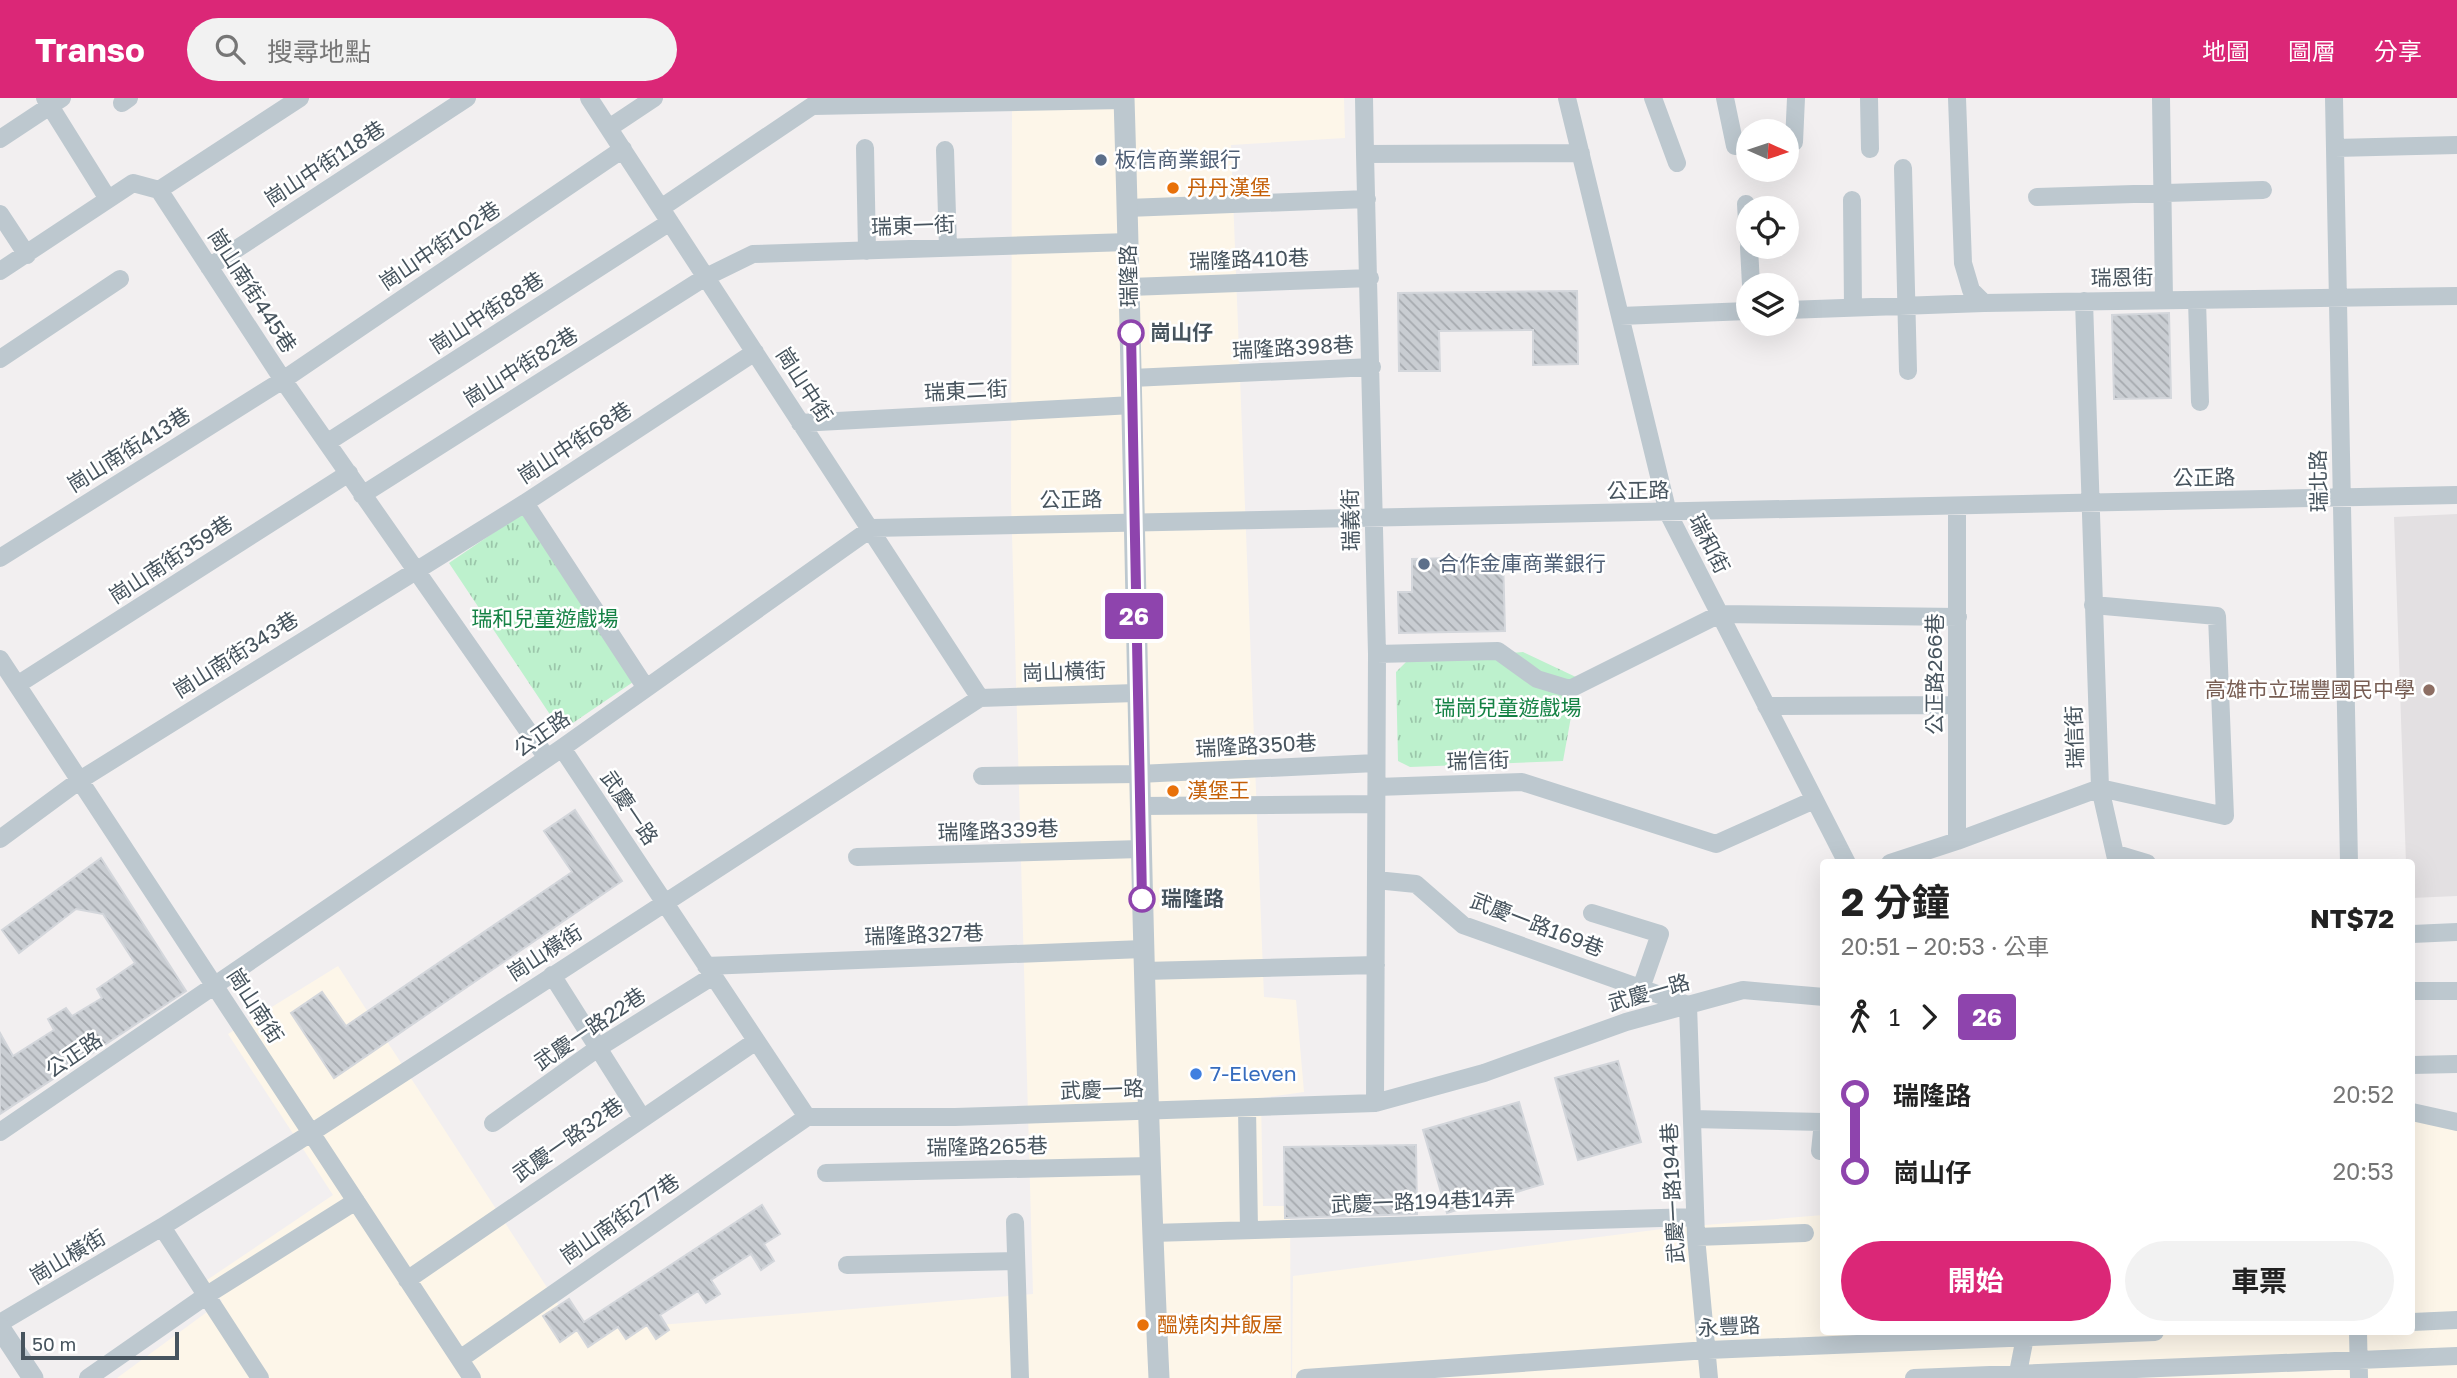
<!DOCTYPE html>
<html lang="zh-TW">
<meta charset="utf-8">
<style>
:root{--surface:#fff;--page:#f2f2f2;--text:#222;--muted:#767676;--accent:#db2777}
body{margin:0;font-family:"Golos Text","Noto Sans TC",sans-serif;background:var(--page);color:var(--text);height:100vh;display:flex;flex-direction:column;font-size:26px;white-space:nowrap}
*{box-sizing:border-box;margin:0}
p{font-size:23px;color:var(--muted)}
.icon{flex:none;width:38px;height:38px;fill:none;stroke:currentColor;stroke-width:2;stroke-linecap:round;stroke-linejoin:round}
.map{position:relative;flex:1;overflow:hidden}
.details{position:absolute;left:1820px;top:761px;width:595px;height:476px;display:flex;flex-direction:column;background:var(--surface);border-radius:7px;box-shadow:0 7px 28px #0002}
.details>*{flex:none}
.badge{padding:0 14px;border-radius:5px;font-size:24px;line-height:46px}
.needle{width:46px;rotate:93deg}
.tools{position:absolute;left:1736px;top:21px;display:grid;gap:14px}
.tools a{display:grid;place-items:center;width:63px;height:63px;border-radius:50%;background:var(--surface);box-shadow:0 7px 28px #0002;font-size:35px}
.scale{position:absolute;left:21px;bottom:18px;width:158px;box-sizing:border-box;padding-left:7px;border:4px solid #47545e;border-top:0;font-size:19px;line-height:24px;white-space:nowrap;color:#47545e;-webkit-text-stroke:5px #fff;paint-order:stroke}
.map>.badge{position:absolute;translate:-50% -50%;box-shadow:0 0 0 4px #fff}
.legs{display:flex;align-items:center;gap:10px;height:77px;padding:0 21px;font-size:23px}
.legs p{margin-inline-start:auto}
.summary{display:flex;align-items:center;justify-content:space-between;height:119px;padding:0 21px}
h1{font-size:38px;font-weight:700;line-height:52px}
.cta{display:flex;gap:14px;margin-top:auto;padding:14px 21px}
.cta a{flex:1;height:80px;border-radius:42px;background:var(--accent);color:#fff;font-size:28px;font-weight:700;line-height:80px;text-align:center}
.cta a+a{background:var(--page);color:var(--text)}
ul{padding:0 21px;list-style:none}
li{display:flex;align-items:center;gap:24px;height:77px;font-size:26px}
li i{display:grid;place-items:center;width:10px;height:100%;margin:0 9px;background:currentColor}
li i::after{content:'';width:18px;height:18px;margin:-9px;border:5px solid;border-radius:50%;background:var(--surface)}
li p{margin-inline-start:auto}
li:first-child i{background:linear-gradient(#0000 50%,currentColor 0)}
li:last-child i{background:linear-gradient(currentColor 50%,#0000 0)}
header{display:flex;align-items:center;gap:42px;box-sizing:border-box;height:98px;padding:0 35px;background:var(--accent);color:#fff}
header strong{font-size:33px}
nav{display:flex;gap:38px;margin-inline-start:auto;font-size:24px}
.search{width:490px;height:63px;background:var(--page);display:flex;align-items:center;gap:18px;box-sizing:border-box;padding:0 24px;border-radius:38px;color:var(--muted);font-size:26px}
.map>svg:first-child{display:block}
.commercial{fill:#fdf6e9}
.education{fill:#e3e0e2}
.grass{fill:url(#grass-tufts)}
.building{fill:url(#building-back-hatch);stroke:#d3d6db;stroke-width:2}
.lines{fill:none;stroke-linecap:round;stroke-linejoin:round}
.minor{stroke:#bdc8cf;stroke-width:18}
.tertiary{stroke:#bdc8cf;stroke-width:21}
.line-1-casing{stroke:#fff;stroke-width:16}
.line-1{stroke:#8e44ad;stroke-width:10}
.service-dot{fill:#5c6f8a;stroke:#fff;stroke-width:2.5}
.food-dot{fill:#e8710a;stroke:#fff;stroke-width:2.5}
.stop-1-dot{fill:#fff;stroke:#8e44ad;stroke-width:3.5}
.education-dot{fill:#8d6e63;stroke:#fff;stroke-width:2.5}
.shop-dot{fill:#3f7fe0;stroke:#fff;stroke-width:2.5}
.labels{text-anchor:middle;stroke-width:5;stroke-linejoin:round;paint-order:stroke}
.service-label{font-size:21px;fill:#4e5e75;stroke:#fff;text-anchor:start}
.street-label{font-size:21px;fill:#47545e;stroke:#fff}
.food-label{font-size:21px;fill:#c56008;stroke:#fff;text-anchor:start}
.stop-label{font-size:21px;font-weight:bold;fill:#47545e;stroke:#fff;text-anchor:start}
.park-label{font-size:21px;fill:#148244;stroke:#fff}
.education-label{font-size:21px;fill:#785e54;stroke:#fff;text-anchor:end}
.shop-label{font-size:21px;fill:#366cbe;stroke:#fff;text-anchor:start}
</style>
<header>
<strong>Transo</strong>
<div class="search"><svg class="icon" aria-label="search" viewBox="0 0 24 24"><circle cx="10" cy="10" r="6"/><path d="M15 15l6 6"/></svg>搜尋地點</div>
<nav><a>地圖</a><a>圖層</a><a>分享</a></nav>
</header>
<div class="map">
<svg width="2457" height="1280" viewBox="0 0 2457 1280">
<defs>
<pattern id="grass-tufts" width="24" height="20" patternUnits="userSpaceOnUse" patternTransform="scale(1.75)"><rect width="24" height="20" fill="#bdf1cd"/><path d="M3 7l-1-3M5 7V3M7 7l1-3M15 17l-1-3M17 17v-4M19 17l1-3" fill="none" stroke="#9bc6aa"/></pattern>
<pattern id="building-back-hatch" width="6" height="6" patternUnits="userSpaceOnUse" patternTransform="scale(1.75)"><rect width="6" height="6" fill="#c9cdd2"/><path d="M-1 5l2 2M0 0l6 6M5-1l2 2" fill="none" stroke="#a5a9ae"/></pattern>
</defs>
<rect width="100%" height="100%" fill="#f2eff0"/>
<path class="commercial" d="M1012 0H1344L1345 40 1231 47 1264 899 1296 902 1304 994 1261 1000 1263 1108H1290L1291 1280H117L222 1203 204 1184 333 1097 228 936 338 868 576 1234 1033 1196 1011 401Z
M2412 1022 2457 1033V1280H1292L1293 1178 1670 1130 1823 1117 1824 1234H2412Z"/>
<path class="education" d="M2457 416V798L2412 800V765H2406L2394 419Z"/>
<path class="grass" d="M530 410 642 578 561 633 449 465Z
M1523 554 1578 580 1563 663 1410 669 1398 663 1396 574 1406 564Z"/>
<path class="building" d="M1577 193 1578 266 1533 267V232L1439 233 1440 273H1399L1398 195Z
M2169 215 2171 300 2114 301 2112 217Z
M1503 459 1505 533 1399 535 1398 494H1412V461Z
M575 712 622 783 334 980 291 915 322 894 346 928 572 774 544 733Z
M101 760 186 893 0 1016V935L13 958 54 932 48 921 66 910 72 918 102 900 97 891 135 865 103 816 76 811 19 855 2 832Z
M1618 963 1641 1044 1578 1062 1555 980Z
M1519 1004 1543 1086 1447 1115 1423 1032Z
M1416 1047 1417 1116 1285 1120 1284 1049Z
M762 1107 780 1136 764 1146 774 1163 761 1172 751 1156 711 1182 720 1196 706 1205 698 1193 660 1217 669 1232 656 1241 647 1227 626 1241 618 1229 588 1249 577 1232 560 1244 543 1218 569 1201 584 1224Z"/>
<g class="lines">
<path class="minor" d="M45 0 108 101
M589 0 980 600
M1364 0 1365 56
M1567 0 1668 415 1847 765
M1653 0 1677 65
M1725 0 1735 48
M1869 0 1870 51
M1957 0 1963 165 1971 192 1984 205
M2161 0 2164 202
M2334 0 2349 765
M122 5 129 0
M813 8 1124 2
M609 30 654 0
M0 41 62 0
M1794 44 1796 0
M865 50 867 153
M2335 50 2457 47
M945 52 948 150
M1903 70 1908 273
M159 92 300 0
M2037 99 2263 92
M1852 102 1853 209
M1746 106 1748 141
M661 110 821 2
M1127 110 1367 101
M0 116 27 157
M1749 149 1751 187
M209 169 467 0
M0 173 133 85 159 92 283 282 547 660
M1130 189 1370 180
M2197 202 2200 304
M2084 203 2100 690 2117 765
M1787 212 1984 205 2457 198
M1620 218 1748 213
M0 261 120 181
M1132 280 1372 269
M800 325 1133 307
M328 344 670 124
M362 397 704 180 753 156 1129 144
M525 405 646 590
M0 460 283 282 623 51
M2093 507 2217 518 2225 718 2100 690
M1377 556 1498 553 1537 581 1570 591 1720 516 1958 519
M0 561 472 1280
M17 587 349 375
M1766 608 1957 607
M562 650 807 1019H955L1375 1005 1484 975 1626 924 1743 892 1824 899
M982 678 1138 676 1376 665
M1377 689 1522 684 1716 746 1814 702
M1139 708 1376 706
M0 741 80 682 525 405 755 254
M1957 743V409
M2117 756 2147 765
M857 759 1141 751
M1890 765 1957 743 2100 690
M1376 782 1416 786 1463 827 1688 907 1696 1139 1709 1280
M1592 815 1660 836 1641 890
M2412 836 2457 834
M706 868 1143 851
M1144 873 1376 867
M552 877 641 1018
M2412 893H2457
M2412 967 2457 966
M1375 1005 1377 556 1365 56 1581 55
M1247 1010 1249 1132
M2412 1014 2457 1024
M1692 1021 1823 1024 1820 1053
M493 1025 598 950 713 878
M0 1034 562 650 872 430 2457 397
M826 1075 1150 1068
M1015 1124 1020 1280
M162 1129 260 1280
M1152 1135 1695 1119
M1696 1139 1805 1135
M847 1167 1016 1163
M407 1182 756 943
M2412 1224 2457 1222
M0 1225 162 1129 311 1035 980 600 1136 595
M2358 1234 2359 1280
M460 1261 807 1019
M88 1280 207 1197 356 1103
M1305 1280 1708 1252 2155 1234
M1914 1280 2457 1258
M2017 1280 2026 1234"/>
<path class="tertiary" d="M1124 0C1137 427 1139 853 1159 1280
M0 1230 33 1280"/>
</g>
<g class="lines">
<defs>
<path id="line-1" d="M1131 235 1142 801"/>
</defs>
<use href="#line-1" class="line-1-casing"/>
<use href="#line-1" class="line-1"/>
</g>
<g class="service-dot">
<circle cx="1101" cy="62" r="7"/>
<circle cx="1424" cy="466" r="7"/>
</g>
<g class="food-dot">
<circle cx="1173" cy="90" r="7"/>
<circle cx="1173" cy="693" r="7"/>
<circle cx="1143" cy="1227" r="7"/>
</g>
<g class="stop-1-dot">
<circle cx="1131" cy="235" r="12"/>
<circle cx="1142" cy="801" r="12"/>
</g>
<circle class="education-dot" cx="2429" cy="592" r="7"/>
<circle class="shop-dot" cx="1196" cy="976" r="7"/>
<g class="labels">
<g class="service-label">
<text x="1115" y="69">板信商業銀行</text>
<text x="1438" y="473">合作金庫商業銀行</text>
</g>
<g class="street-label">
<text transform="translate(325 66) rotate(-33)" y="7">崗山中街118巷</text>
<text transform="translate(913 128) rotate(-2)" y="7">瑞東一街</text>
<text transform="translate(440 148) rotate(-34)" y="7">崗山中街102巷</text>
<text transform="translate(1249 162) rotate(-2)" y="7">瑞隆路410巷</text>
<text transform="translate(1129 178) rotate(-91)" y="7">瑞隆路</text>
<text transform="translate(2122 180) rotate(-1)" y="7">瑞恩街</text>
<text transform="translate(252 193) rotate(57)" y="7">崗山南街445巷</text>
<text transform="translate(487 215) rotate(-33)" y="7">崗山中街88巷</text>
<text transform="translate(1293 250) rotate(-3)" y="7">瑞隆路398巷</text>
<text transform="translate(521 269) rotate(-32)" y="7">崗山中街82巷</text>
<text transform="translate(804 287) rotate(57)" y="7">崗山中街</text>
<text transform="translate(966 293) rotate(-3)" y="7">瑞東二街</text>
<text transform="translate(575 345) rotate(-33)" y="7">崗山中街68巷</text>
<text transform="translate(129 352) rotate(-32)" y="7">崗山南街413巷</text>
<text transform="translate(2204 380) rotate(-1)" y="7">公正路</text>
<text transform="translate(2319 383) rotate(-91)" y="7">瑞北路</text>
<text transform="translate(1638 393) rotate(-1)" y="7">公正路</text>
<text transform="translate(1071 402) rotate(-1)" y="7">公正路</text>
<text transform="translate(1351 422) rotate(-91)" y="7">瑞義街</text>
<text transform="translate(1709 446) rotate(63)" y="7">瑞和街</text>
<text transform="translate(171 462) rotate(-33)" y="7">崗山南街359巷</text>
<text transform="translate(236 557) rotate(-32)" y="7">崗山南街343巷</text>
<text transform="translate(1064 574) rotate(-2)" y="7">崗山橫街</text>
<text transform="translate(1935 576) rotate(-90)" y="7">公正路266巷</text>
<text transform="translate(542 636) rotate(-35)" y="7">公正路</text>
<text transform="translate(2075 639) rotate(-92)" y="7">瑞信街</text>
<text transform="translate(1256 648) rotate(-3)" y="7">瑞隆路350巷</text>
<text transform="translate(1478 663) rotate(-2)" y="7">瑞信街</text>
<text transform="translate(629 710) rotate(56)" y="7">武慶一路</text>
<text transform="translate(998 733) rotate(-2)" y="7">瑞隆路339巷</text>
<text transform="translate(1537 827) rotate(21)" y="7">武慶一路169巷</text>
<text transform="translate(924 837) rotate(-2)" y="7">瑞隆路327巷</text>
<text transform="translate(545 855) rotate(-33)" y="7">崗山橫街</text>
<text transform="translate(1649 895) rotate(-16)" y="7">武慶一路</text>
<text transform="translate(255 908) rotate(57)" y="7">崗山南街</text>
<text transform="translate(590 931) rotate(-34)" y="7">武慶一路22巷</text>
<text transform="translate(74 957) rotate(-34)" y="7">公正路</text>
<text transform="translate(1102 992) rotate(-2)" y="7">武慶一路</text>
<text transform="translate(568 1042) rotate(-35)" y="7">武慶一路32巷</text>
<text transform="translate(987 1049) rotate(-1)" y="7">瑞隆路265巷</text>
<text transform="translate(1673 1095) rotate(-93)" y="7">武慶一路194巷</text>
<text transform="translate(1423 1104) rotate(-2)" y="7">武慶一路194巷14弄</text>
<text transform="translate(620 1121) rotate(-35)" y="7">崗山南街277巷</text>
<text transform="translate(68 1159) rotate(-31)" y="7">崗山橫街</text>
<text transform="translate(1729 1229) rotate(-3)" y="7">永豐路</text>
</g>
<g class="food-label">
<text x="1187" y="97">丹丹漢堡</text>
<text x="1187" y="700">漢堡王</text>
<text x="1157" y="1234">醞燒肉丼飯屋</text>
</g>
<g class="stop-label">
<text x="1150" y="242">崗山仔</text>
<text x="1161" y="808">瑞隆路</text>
</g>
<g class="park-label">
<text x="545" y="528">瑞和兒童遊戲場</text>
<text x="1508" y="617">瑞崗兒童遊戲場</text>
</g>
<g class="education-label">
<text x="2415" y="599">高雄市立瑞豐國民中學</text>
</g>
<g class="shop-label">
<text x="1210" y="983">7-Eleven</text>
</g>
</g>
</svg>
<div class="tools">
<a><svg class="needle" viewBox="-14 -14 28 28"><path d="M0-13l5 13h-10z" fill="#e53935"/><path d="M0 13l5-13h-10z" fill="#767676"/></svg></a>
<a><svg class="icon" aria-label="locate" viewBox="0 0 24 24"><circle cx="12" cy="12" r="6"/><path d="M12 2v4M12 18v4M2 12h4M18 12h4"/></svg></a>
<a><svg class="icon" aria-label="layers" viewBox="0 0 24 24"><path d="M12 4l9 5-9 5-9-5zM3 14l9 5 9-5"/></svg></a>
</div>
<div class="scale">50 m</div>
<b class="badge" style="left:1134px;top:518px;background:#8e44ad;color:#fff">26</b>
<section class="details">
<div class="summary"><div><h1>2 分鐘</h1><p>20:51 – 20:53 · 公車</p></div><b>NT$72</b></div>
<div class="legs"><svg class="icon" aria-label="walk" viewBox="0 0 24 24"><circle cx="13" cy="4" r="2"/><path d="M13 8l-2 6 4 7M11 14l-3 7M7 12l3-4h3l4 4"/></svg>1<svg class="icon" aria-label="forward" viewBox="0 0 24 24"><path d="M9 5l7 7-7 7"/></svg><b class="badge" style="background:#8e44ad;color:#fff">26</b></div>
<ul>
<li><i style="color:#8e44ad"></i><b>瑞隆路</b><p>20:52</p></li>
<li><i style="color:#8e44ad"></i><b>崗山仔</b><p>20:53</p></li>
</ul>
<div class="cta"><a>開始</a><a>車票</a></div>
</section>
</div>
